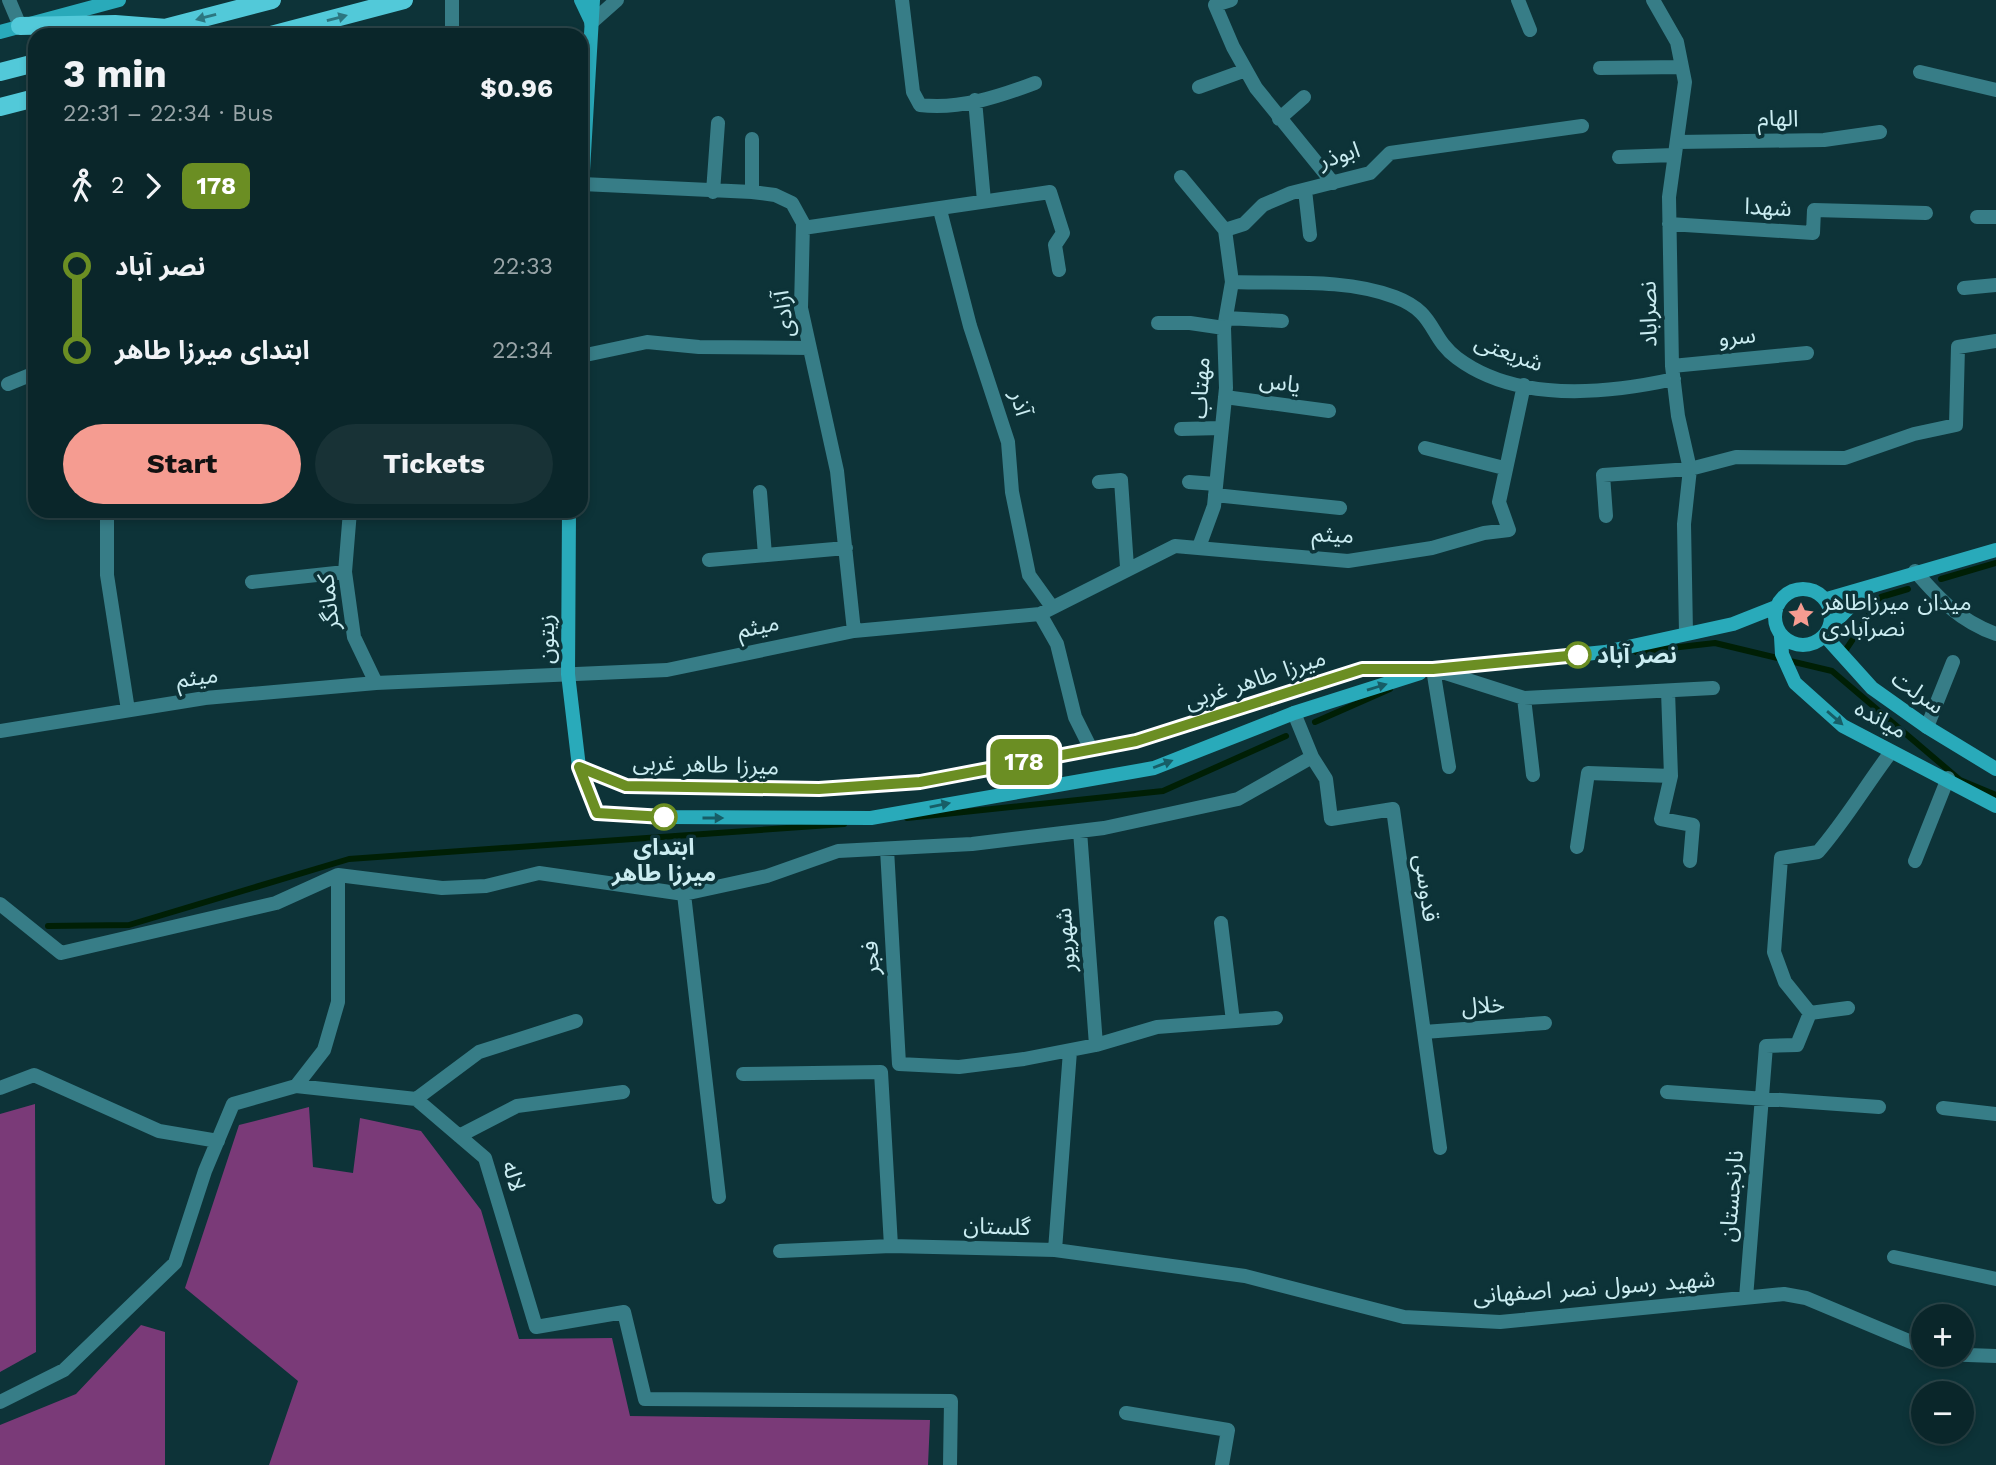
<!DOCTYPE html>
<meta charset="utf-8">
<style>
:root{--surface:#0a262a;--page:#183236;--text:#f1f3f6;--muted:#99a5a8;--line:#2a4347;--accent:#f59c91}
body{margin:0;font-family:"Work Sans","Noto Sans Arabic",sans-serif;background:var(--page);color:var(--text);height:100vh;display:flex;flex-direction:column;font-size:26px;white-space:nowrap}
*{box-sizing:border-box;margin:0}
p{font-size:23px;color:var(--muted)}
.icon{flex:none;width:38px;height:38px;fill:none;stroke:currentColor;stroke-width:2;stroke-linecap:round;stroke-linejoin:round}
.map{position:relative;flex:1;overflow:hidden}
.details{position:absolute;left:28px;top:28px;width:560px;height:490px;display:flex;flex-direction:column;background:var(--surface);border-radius:21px;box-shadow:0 4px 10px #0003,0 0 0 2px var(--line)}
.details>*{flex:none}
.badge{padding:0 14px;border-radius:10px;font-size:24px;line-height:46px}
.controls{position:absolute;left:1911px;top:1304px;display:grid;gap:14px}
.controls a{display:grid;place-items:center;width:63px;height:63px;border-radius:50%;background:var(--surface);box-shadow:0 4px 10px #0003,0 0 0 2px var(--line);font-size:35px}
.map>.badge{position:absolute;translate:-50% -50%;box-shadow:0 0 0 4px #fff}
.legs{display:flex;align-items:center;gap:10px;height:77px;padding:0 35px;font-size:23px}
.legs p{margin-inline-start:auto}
.summary{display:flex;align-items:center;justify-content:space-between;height:119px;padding:0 35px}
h1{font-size:38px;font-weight:700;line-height:52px}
.cta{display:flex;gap:14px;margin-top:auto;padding:14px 35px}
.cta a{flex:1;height:80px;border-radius:42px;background:var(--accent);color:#111;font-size:28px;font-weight:700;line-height:80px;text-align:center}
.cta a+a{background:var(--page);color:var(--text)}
ul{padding:0 35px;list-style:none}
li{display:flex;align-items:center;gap:24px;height:84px;font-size:26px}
li i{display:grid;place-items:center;width:10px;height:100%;margin:0 9px;background:currentColor}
li i::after{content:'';width:18px;height:18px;margin:-9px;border:5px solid;border-radius:50%;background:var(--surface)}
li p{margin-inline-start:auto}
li:first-child i{background:linear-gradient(#0000 50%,currentColor 0)}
li:last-child i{background:linear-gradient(currentColor 50%,#0000 0)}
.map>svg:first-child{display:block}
.green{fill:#7a3a78}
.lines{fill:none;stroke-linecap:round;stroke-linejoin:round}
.stream{stroke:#001f05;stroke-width:6}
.street{stroke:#377d87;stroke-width:14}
.secondary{stroke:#29aaba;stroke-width:14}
.primary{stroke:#52c9d9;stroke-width:18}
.oneway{fill:#2c7680}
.oneway2{fill:#175d66}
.line-1-casing{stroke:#fff;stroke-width:16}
.line-1{stroke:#6b8e23;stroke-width:10}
.stop-1-dot{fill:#fff;stroke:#6b8e23;stroke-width:3.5}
.labels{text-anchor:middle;stroke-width:7;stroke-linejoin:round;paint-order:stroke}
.street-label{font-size:23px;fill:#caecf1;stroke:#0d3338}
.poi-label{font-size:23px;fill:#caecf1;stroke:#0d3338;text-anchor:start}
.stop-label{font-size:23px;font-weight:bold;fill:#caecf1;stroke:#0d3338;text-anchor:start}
</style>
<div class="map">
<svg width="1996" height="1465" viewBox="0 0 1996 1465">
<rect width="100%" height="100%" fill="#0d3338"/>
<path class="green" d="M35 1104 36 1352 0 1372V1114Z
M309 1107 313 1167 353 1173 360 1118 421 1131 481 1210 519 1339 612 1338 630 1416 930 1420 928 1465H269L298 1381 185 1288 239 1125Z
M141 1325 165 1332V1465H0V1425L76 1394Z"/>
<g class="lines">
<path class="stream" d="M1941 579 1996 563
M1845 651 1881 597 1908 589
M1636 652 1715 643 1832 671 1960 780 1996 795
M1315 722 1390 689
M907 818 1163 791 1286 736
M48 926 129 925 349 859 844 824"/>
<path class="street" d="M9 0 20 26
M452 0V35
M902 0 913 92 920 105C958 110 998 97 1035 83
M1231 0 1215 5 1233 47 1256 88 1333 183
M1518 0 1530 30
M1653 0 1677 42 1685 82 1669 197 1672 366 1678 416 1690 469 1684 524 1686 633
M591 23 617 0
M1600 68 1682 67
M1920 72 1996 90
M1199 87 1246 70
M975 100 984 201
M1279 119 1304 97
M752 139V192
M1677 142 1824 140 1880 132
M1619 157 1674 155
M1181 177 1225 230 1244 224 1263 205 1291 193 1370 173 1390 153 1582 126
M582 184 752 192 775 195 792 203 803 223 801 308 837 471 854 631
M1305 190 1310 235
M713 192 718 123
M940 210 970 326 1008 442 1012 492 1029 575 1052 607
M1977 217H1996
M1669 224 1813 233 1814 210 1926 213
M803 228 1050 192 1063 233 1055 245 1059 270
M1232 282C1285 284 1345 278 1395 297 1437 313 1428 336 1457 358 1517 403 1606 394 1674 379
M1964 288 1996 285
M1226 318 1282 321
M1158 323H1190L1224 328
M581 356 647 342 699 347 810 348
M1672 366 1807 353
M8 384 35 373
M1225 397 1329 411
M1181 429 1221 428
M1425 448 1504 468
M1099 482 1121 480 1127 567
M1189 482 1216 484
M760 492 765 555
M1215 495 1340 508
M107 511V575L128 710
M350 511 345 572 354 637 376 683
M1606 516 1603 475 1690 469 1736 457 1845 458 1914 434 1956 425 1958 347 1996 341
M1199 547 1214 506 1226 388 1224 328 1232 282 1225 230
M709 560 846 548
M1915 571C1940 600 1960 621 1996 634
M252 582 345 572
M1040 614 1057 644 1075 717 1091 749
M1524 698 1533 775
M1294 713 1312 757 1326 779 1331 819 1393 809 1440 1148
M1927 727 1953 662
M0 731 205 698 376 683 667 670 854 631 1040 614 1175 546 1348 561 1432 548 1484 533 1509 530 1499 502 1524 385
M1449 767 1433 669 1524 698 1713 688
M1671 776 1661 819 1693 825 1690 861
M1080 831 1096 1045
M1577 847 1588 773 1671 776 1668 691
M887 849 899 1064 959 1067 1024 1059 1096 1045 1157 1027 1276 1018
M1915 861 1948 778
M684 894 719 1197
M0 904 61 953 276 903 338 875 442 888 486 886 539 873 684 894 767 876 838 851 972 844 1104 828 1238 799 1312 757
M1221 923 1233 1021
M1810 1013 1848 1008
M1424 1032 1545 1023
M743 1074 881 1072 891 1246
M296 1086 324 1050 338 1002V875
M0 1088 34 1075 159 1131 218 1141
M1667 1092 1879 1107
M416 1099 479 1052 576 1021
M1943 1108 1996 1114
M459 1136 517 1106 623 1092
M1055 1250 1245 1276 1404 1317 1500 1322 1784 1294 1806 1298 1923 1347
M780 1251 891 1246 1055 1250 1070 1051
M1894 1257 1996 1279
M1746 1298 1766 1046 1797 1045 1810 1013 1785 982 1774 952 1781 858 1818 852C1845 821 1866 785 1891 752
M1940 1354 1996 1356
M0 1402 64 1370 175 1263 205 1171 233 1104 296 1086 416 1099 485 1158 536 1327 624 1312 645 1399 951 1401 950 1465
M1126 1413 1228 1430 1222 1465"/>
<path class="secondary" d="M581 0 591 21
M0 32 119 0
M581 205 593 0
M569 511 568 674 579 767 597 813 667 817 871 818 1154 768 1294 713 1420 673
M1775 617a28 28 0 1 1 56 0a28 28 0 1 1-56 0Z
M1827 599 1996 550
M1832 625 1867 589
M1781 637 1782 654 1795 683 1843 726 1996 806
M1826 637 1872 688 1927 727 1996 769
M579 767 626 786 819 789 920 782 1136 741 1362 669H1433L1605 652 1733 624 1776 607"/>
<path class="primary" d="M20 26 115 24 167 28
M157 30 272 0
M271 35 404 0
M0 72 35 63
M0 107 35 98"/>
</g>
<defs><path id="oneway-solid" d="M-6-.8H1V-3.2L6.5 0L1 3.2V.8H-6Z" transform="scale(1.75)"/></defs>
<g class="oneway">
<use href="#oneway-solid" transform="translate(206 17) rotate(165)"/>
<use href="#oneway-solid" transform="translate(337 18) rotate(-15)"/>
</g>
<g class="oneway2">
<use href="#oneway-solid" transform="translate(1377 687) rotate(-17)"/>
<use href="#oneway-solid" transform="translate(1835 718) rotate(41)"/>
<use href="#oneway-solid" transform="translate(1163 764) rotate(-21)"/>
<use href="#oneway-solid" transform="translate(940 805) rotate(-11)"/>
<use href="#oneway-solid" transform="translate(713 818)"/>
</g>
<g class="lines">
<defs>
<path id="line-1" d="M664 817 597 813 579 767 626 786 819 789 920 782 1136 741 1362 669H1433L1578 655"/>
</defs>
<use href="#line-1" class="line-1-casing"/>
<use href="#line-1" class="line-1"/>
</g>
<defs>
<symbol id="sight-bare" viewBox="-9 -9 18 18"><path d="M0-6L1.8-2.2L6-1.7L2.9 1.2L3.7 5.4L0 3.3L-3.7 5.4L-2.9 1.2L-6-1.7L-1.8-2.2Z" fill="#f59c91" stroke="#0d3338" stroke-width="2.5" paint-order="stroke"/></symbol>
</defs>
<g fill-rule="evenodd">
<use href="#sight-bare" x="1782" y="596" width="38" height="38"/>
</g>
<g class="stop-1-dot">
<circle cx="1578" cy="655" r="12"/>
<circle cx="664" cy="817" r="12"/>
</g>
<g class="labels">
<g class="street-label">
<text x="1778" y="126">الهام</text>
<text transform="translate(1339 155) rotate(-18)" y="8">ابوذر</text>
<text transform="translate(1768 207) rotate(3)" y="8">شهدا</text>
<text transform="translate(783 314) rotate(-97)" y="8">آزادی</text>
<text transform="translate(1648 314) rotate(-91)" y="8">نصراباد</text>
<text transform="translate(1737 336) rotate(-6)" y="8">سرو</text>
<text transform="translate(1509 352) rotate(20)" y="8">شریعتی</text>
<text transform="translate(1280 382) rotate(8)" y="8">یاس</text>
<text transform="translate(1200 388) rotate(-87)" y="8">مهتاب</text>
<text transform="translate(1021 403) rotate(74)" y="8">آذر</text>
<text transform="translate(1333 534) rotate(3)" y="8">میثم</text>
<text transform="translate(328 602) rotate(-96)" y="8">کمانگر</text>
<text transform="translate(758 626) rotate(-12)" y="8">میثم</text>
<text transform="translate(546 639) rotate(-90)" y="8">زیتون</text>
<text transform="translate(197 677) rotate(-8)" y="8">میثم</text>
<text transform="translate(1255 679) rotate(-18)" y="8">میرزا طاهر غربی</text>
<text transform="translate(1918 692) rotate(35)" y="8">سرلت</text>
<text transform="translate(1881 719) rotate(29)" y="8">میانده</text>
<text transform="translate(706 764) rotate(2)" y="8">میرزا طاهر غربی</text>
<text transform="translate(1427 888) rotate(82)" y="8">قدوسی</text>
<text transform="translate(1065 940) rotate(-94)" y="8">شهریور</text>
<text transform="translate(870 958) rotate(-93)" y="8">فجر</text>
<text transform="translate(1483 1005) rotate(-4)" y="8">خلال</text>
<text transform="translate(514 1176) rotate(73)" y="8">لاله</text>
<text transform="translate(1731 1196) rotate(-85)" y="8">نارنجستان</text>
<text transform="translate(997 1226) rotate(2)" y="8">گلستان</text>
<text transform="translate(1594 1287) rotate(-4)" y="8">شهید رسول نصر اصفهانی</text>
</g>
<g class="poi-label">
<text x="1822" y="610">میدان میرزاطاهر<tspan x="1822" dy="26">نصرآبادی</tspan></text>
</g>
<g class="stop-label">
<text x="1597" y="663">نصر آباد</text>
<text x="664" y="855" text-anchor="middle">ابتدای<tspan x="664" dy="26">میرزا طاهر</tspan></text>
</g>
</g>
</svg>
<div class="controls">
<a>+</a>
<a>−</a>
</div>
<b class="badge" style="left:1024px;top:762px;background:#6b8e23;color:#fff">178</b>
<section class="details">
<div class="summary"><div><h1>3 min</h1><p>22:31 – 22:34 · Bus</p></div><b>$0.96</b></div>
<div class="legs"><svg class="icon" aria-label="walk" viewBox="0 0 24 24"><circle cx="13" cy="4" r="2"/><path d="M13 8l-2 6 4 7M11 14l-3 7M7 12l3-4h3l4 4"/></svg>2<svg class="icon" aria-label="forward" viewBox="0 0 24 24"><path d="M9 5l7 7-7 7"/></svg><b class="badge" style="background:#6b8e23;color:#fff">178</b></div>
<ul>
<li><i style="color:#6b8e23"></i><b>نصر آباد</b><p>22:33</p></li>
<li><i style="color:#6b8e23"></i><b>ابتدای میرزا طاهر</b><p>22:34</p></li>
</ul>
<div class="cta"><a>Start</a><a>Tickets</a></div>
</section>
</div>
